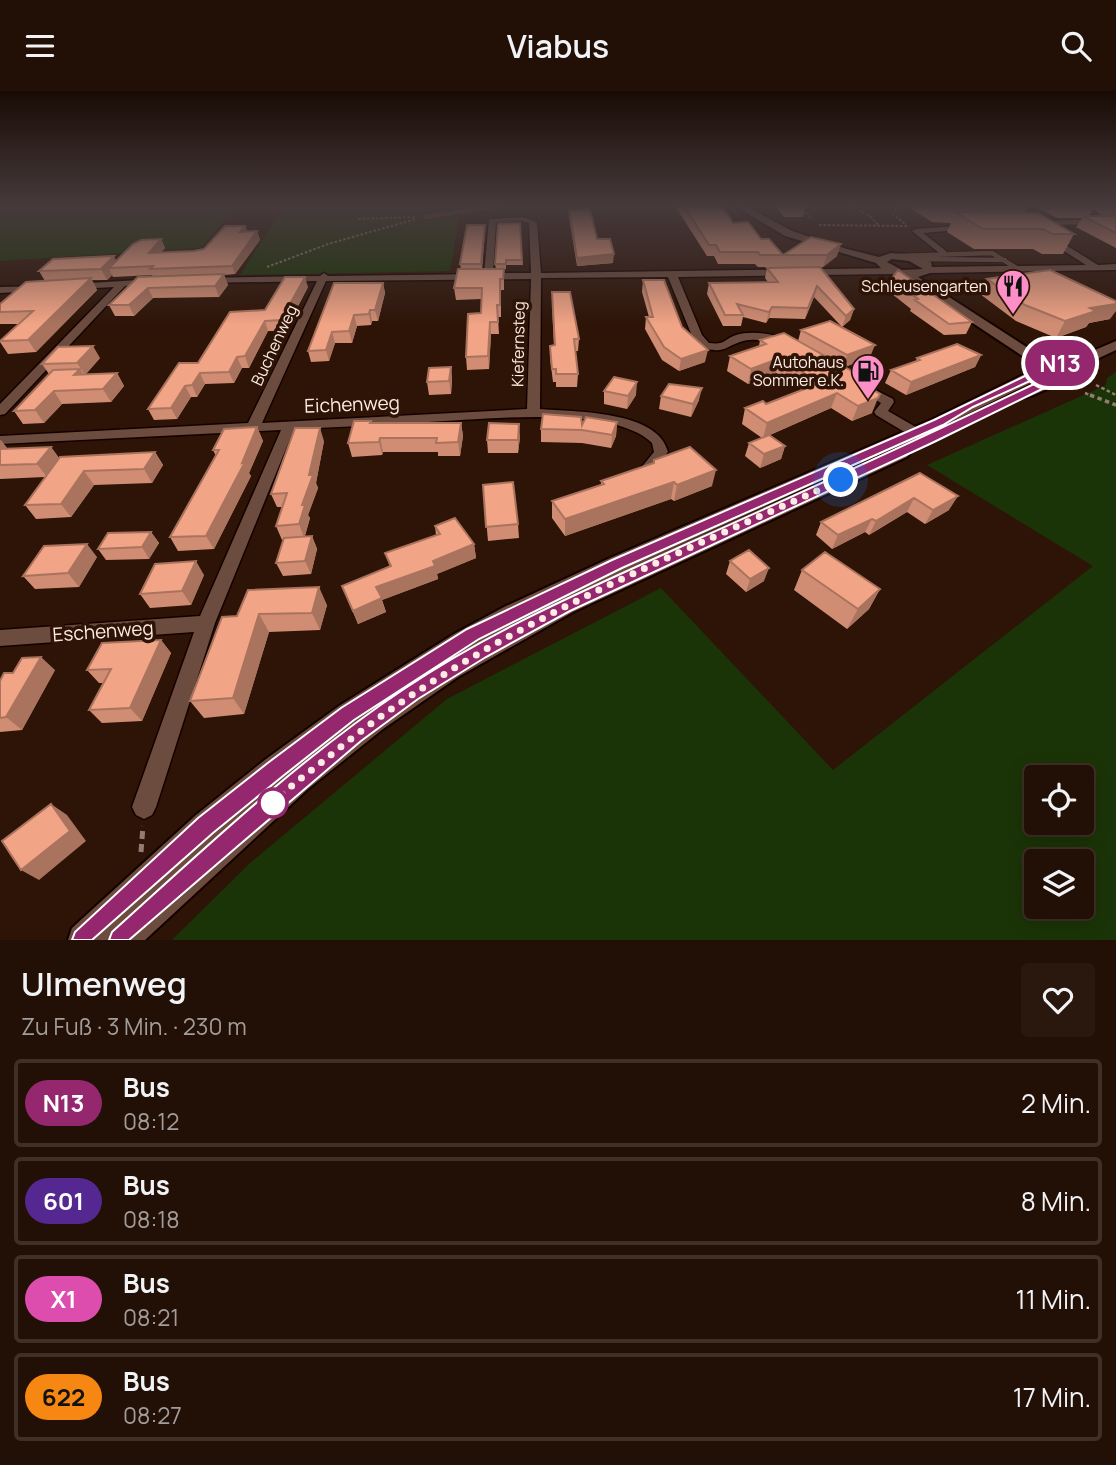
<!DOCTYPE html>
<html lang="de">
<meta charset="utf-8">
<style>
:root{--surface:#220f05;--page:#2a180f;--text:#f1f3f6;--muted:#a29c9a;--line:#3f2f27}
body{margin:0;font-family:Manrope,sans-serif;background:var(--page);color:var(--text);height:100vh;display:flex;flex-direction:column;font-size:26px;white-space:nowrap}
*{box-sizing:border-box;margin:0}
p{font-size:23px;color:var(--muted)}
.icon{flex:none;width:38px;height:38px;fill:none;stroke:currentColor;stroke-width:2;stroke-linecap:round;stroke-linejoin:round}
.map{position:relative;height:849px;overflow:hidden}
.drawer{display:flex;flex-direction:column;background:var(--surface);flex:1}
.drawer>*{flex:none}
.badge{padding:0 14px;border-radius:23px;font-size:24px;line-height:46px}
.controls{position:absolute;left:1024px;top:674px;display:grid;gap:14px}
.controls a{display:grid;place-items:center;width:70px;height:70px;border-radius:7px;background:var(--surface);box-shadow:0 4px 18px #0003,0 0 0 2px var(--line);font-size:35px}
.you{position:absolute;width:35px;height:35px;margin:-18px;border:5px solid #fff;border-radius:50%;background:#1a73e8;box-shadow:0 0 0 10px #1a73e833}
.map>.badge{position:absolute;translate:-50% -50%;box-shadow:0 0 0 4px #fff}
.round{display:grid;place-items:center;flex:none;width:74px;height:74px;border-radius:7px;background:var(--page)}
.overview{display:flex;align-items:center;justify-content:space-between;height:119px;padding:0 21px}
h1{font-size:33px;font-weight:600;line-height:52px}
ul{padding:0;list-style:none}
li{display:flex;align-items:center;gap:21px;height:88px;margin:0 14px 10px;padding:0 7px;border:4px solid var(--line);border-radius:7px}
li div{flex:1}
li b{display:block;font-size:26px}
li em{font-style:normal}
li .badge{min-width:77px;font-weight:700;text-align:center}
header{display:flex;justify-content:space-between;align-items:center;height:91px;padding:0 21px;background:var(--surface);font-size:32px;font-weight:600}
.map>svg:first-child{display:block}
.green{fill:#1b3407;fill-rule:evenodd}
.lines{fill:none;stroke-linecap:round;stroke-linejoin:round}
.service-casing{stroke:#150100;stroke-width:6}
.minor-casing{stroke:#150100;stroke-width:3}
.tertiary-casing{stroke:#150100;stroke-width:4}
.path-far3{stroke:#937c72;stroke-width:2;stroke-dasharray:2.5 2;stroke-linecap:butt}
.path-far2{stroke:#937c72;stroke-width:2.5;stroke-dasharray:3.5 2.5;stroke-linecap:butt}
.path-far1{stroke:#937c72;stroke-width:3.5;stroke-dasharray:4.5 3.5;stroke-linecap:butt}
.path{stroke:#937c72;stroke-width:5;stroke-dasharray:8 5;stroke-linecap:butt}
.service{stroke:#6b4c3e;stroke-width:4.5}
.minor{fill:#6b4c3e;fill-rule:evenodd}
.tertiary{fill:#6b4c3e;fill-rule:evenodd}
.wall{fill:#d08d73;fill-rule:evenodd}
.shaded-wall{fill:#a9735e}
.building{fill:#f2a486;stroke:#a9735e;stroke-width:2}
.line{fill:#95276e;stroke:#fff;stroke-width:2}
.walk{stroke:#feebe3;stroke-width:7;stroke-dasharray:0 12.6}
.stop-dot{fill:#fff;stroke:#95276e;stroke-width:3.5}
.labels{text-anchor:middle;stroke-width:7;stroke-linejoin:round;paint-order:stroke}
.far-poi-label{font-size:16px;fill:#feebe3;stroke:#2e1407;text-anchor:end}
.far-street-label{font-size:16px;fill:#feebe3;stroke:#2e1407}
.street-label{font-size:19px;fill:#feebe3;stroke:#2e1407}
</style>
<header><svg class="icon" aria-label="menu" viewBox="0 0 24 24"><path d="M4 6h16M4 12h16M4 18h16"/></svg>Viabus<svg class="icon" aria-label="search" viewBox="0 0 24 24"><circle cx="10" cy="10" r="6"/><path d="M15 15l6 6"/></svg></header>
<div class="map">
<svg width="1116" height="849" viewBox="0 0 1116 849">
<rect width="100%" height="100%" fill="#2e1407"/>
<path class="green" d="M0 115H237L201 157 0 170Z
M284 115H507L460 123 450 180 240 184Z
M1116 281V849H172L250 772 447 608 661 497 833 679 1093 475 927 374 1106 294 1107 287ZM1036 686H1082V732H1036ZM1036 770H1082V816H1036Z"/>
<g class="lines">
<defs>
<path id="service" d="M425 126 500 115
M1045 132 1088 131
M897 165 992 162 1018 178
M917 168 1005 169"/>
<path id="minor" d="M523 126 537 131 541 182 895 177 900 180 895 183 678 186 702 244 709 252C725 254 723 249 736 244 752 239 779 243 792 252L786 255C772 252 755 245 740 251 721 258 725 262 702 257L692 245 668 186 541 187 540 318C574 321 658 319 668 361L647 387 642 389 635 384 654 361 652 352C612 313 481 329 428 331 383 334 339 336 294 338L215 532 156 716 152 724 144 728 136 724 132 716 194 541 0 555V539L200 525 281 339 0 353V345L248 332 317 190 205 192 202 191V187L320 185 324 182 328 185 484 183 489 128ZM523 130 529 132 531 182H493L496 132ZM531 188 527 318 262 332 326 190Z
M972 134 969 138 923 142 946 160V164L943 165 912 140 916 138Z
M1048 143 1098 174 1116 173V179L929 182 924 179 929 176 1086 174 1045 148 1044 146Z
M155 188 160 191 158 193 125 195 5 323 0 324V313L114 196 76 198 73 197V193Z
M42 195 44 197 39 200 0 202V196Z
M860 291 893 308 894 311 888 320 933 346 935 349 933 352H923L876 324 874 321 881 312 856 298 854 295Z"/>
<path id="tertiary" d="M735 115H746L792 140 847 158 879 166 891 162 911 164 931 171 933 181 918 186 1042 266 1069 270 1116 250V259L1080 276 1088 283 1087 293C1075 297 1065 295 1054 296 1041 298 1030 310 1017 306L1014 303 1017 300 1041 291 1037 289 945 334 617 482 895 358 901 357 910 362 907 366 573 521 458 586 383 638 308 698 145 849H68L72 837 196 724 266 668 339 615 454 543 504 516 610 467 933 328 1029 281 1025 276 1030 270 903 186 885 181 876 172 785 145ZM892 168 909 170 923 178 902 179 887 171ZM1043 274 1061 277 1074 288 1058 287 1042 278Z"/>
</defs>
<use href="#service" class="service-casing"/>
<use href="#minor" class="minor-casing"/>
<use href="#tertiary" class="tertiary-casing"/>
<path class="path-far3" d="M799 115 812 128
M850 115 870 125 879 135
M899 115 893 123 905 133
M358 128 416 126
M819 134 908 135
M267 176 328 153 416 128"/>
<path class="path-far2" d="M1096 294 1116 304
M1085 302 1095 306"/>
<path class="path-far1" d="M1090 304 1116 314"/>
<path class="path" d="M141 761 143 735"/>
<use href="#service" class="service"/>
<use href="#minor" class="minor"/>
<use href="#tertiary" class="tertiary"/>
</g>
<path class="wall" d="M678 115H722L733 132 783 164 811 146 837 165 823 176H758L755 173H718L714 165H707L677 118Z
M775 115H806L803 126H784Z
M907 115H1026L1027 116 1024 122 1074 143 1063 163H1042L1033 158H974L947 141 951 132 932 131Z
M1039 115H1116V157L1076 136 1082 127H1057L1038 117ZM1093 118 1103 125H1089Z
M569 119 613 172 577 175 569 126Z
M520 132 523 174H506V178H504V199H501V226H498L499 243H491L489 278 467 279 466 266 481 222V208L456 209 454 197 461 178 460 173 485 139 482 178H496L495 173Z
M245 135 248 141 257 140 260 149 235 183 224 184 228 194 219 206 153 207 134 225H115L109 214 153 186 152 184 113 186 112 184 107 189H92L97 199 36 261 8 263 0 251V250L19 233H0V213L45 190 39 180 116 170 161 148 165 157 160 162 194 160 204 158Z
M820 176 854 218 850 229 842 236 814 206 805 228 769 227 766 232 743 226 741 235H723L707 203 709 192 768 191 765 187 767 177Z
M891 188 972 231 966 243 944 244 910 220 911 218 887 199Z
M987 188 1110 228 1089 232 1086 236 1056 247 1016 230 980 203Z
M643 189 682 236 705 271 679 280 662 269 645 238 646 226H649L642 201Z
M383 192 385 202 378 230H372L371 234 357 235 352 252H335L329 270 311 271 308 260Z
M308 196 285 240H268L249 277H242L234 292 205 293 197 306H191L177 328 154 329 148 318 198 272 265 219Z
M552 213 579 248 578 260H575L578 283 577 296H556V291H553L550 267V255H554Z
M801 239 870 266 844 276 873 292 871 297 872 322 852 330 831 317 770 344 785 355 781 368 760 377 745 365 749 352 762 347 742 333 745 317 766 313 802 299 776 282 748 293 727 280 730 265 759 255 760 249 798 250Z
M981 264 975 276 906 304 885 292 891 279 916 270 917 267Z
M100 267 86 283 117 282 124 295 111 311 62 313 44 332 23 333 14 320 49 283 42 273Z
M451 276 452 289 451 303 429 304 427 291Z
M604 300 636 304 627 318 604 313Z
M661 305 699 309 691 326 659 318Z
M617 331 616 345 611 357 582 352 541 351V338Z
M372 332H461L463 345 460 365H438V361H383L382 364 352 366 348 352Z
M257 336 263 350 249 382 251 385 214 458 178 460 170 446 216 365 213 359Z
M520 346 518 362H488L487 349Z
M0 349 7 358 51 356 59 367 155 361 163 374 152 392 94 394 71 426 36 428 25 414 45 386 0 388Z
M324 350 316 392 318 397 308 424 310 427 305 445H312L317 458 311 483 283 485 276 472 284 448 282 449 276 435 283 416H277L271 403Z
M654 372 712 395 674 410 671 408 565 445 552 427V410L601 394V390Z
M920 382 949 419 925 433 907 421 869 444 865 441 832 458 816 444 821 431Z
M483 394 518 433 519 447 488 450Z
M435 435 474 453 476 467 437 483 438 488 382 509 386 521 358 533 342 495 390 476 385 462 436 444Z
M151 441 159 452 149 468 106 469 98 458Z
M97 466 79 496 35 498 23 485Z
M730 470 764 490 746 501 726 483Z
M802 479 880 498 869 518 847 538 794 499Z
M204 484 191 514 150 517 140 503Z
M327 514 320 539 269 541 244 623 204 627 190 610 237 525Z
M161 549 171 562 142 630 102 632 89 619 104 592H99L87 579Z
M55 579 22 639 0 641V590Z"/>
<path class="shaded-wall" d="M485 134V139L482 178 481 173Z
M245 135 248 143 240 141Z
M257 140 260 149 235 183 232 175Z
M161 148 165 157 152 171 149 162Z
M841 153 837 165 823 176 827 164Z
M614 163 613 172 577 175V167Z
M114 165 119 176 109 177 112 184 107 189 101 178Z
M224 183 228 194 219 206 215 195Z
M305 186 308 196 285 240 281 229Z
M91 187 97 199 36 261 28 249Z
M383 192 385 202 378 230 375 219Z
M817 195 814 206 805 228 808 217Z
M148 197 153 207 134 225 129 214Z
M1116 213V220L1110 228 1089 232 1086 236 1056 247 1065 230 1090 217Z
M772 216 769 227 766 232 769 221Z
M854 218 850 229 842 236 846 225Z
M370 219 372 230 371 234 369 223Z
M354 224 357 235 352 252 349 240Z
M265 230 268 240 249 277 245 265Z
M490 231 491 243 489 278 488 265Z
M332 241 335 252 329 270 326 259Z
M875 254 870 266 843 277 847 264Z
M93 255 100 267 85 284 77 272Z
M708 259 705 271 679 280 681 268Z
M981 264 975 276 906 304 911 291Z
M237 266 242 277 234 292 229 281Z
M780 267 776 282 748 293 751 278Z
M451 276 452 289 451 303 449 290Z
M80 278 88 290 74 284Z
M117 282 124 295 111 311 103 298Z
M200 282 205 293 197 306 192 294Z
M637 291 636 304 627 318 628 305Z
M185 295 191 306 177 328 171 317Z
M702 297 699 309 691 326 693 313Z
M54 300 62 313 44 332 35 319Z
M837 302 831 317 763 347 767 332Z
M878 307 872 322 852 330 858 315Z
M617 331 616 345 611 357 612 344Z
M461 332 463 345 460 365 458 351Z
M519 333 520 346 518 362V349Z
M257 336 263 350 249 382 251 385 214 458 206 445 242 372Z
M320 337 324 350 316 392 318 397 308 424 310 427 304 447 299 433 302 414Z
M380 347 383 361 382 364 379 351Z
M1 349 11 362 0 368V350Z
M785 355 781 368 760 377 764 363Z
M51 356 61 370 47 386 37 373Z
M155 361 163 374 152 392 144 378Z
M716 379 712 395 674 410 677 394Z
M84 380 94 394 71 426 61 413Z
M674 391 671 408 565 445V428Z
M958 405 949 419 925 433 933 419Z
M914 407 907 421 869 444 876 430Z
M872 428 865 441 832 458 838 444Z
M151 441 159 452 149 468 142 456Z
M312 445 317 458 311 483 305 470Z
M87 453 97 466 79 496 68 482Z
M474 453 476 467 437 483 438 488 382 509 386 521 358 533 353 520 376 496 433 470Z
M196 470 204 484 191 514 182 500Z
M769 477 764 490 746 501 750 488Z
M319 496 327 514 320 539 312 522Z
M880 498 869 518 847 538 858 518Z
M259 523 269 541 244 623 233 607Z
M161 549 171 562 142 630 130 617Z
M41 566 55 579 22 639 6 626Z
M51 713 67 724 86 750 39 789 21 779Z"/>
<path class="building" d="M684 115H722L733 132 748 131 761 148H769L783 164 811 146 841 153 827 164H760L758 161H720L716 154H709Z
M951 115H1026L1027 116Z
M1061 115H1093L1094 116H1062Z
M590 118 597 148H610L614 163 577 167 569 119Z
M955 121 1038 122 1074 143H1052L1043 138H983Z
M1083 125H1116V142Z
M520 132 522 169H506V173H495L498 133Z
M467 134H485L481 173H460Z
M225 135H245L240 141 257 140 232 175 150 178 153 175 109 177 133 153 141 149 161 148 149 162 194 160 204 158Z
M114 165 101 178 39 180 53 168Z
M820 176 854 218 846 225 817 195 808 217 772 216 769 221 737 213 743 224H725L709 192 778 191 767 177Z
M458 178H504L503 188H500V214H497L498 231H490L488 265 466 266 468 223 481 222 482 197H454Z
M898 179 972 231 949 233 915 209 918 208 891 188Z
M1050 179 1116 210V213L1090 217 1096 220 1065 230 1025 214 987 188Z
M224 183 215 195 148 197 129 214H109L138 186Z
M285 186H305L281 229 265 230 245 265 237 266 229 281 200 282 192 294 185 295 171 317 148 318 179 272H198L230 221 265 219Z
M91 187 28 249 0 250 33 220 0 221V213L26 191Z
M643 189H664L682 236 708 259 681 268 664 256 646 226H653Z
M334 192H383L375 219H370L369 223 354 224 349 240 332 241 326 259 308 260Z
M552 201H570L579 248H574L578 283H556V278H552L550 255 555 254Z
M830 230 875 254 847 264 801 239Z
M784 242 873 292 866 294 880 303 878 307 858 315 837 302 767 332 745 317 763 310 766 313 820 292 780 267 751 278 730 265 766 253 760 249Z
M957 253 981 264 911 291 891 279 920 269 917 267Z
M93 255 77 272 42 273 58 256Z
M451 276 449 290 427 291 429 277Z
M80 278 74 284 117 282 103 298 54 300 35 319 14 320 53 279Z
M614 286 637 291 628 305 604 300Z
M669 293 702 297 693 313 661 305Z
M543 323 581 326 582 334 586 326 617 331 612 344 582 339 541 338Z
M354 330H371L370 332H461L458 351 436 352 437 347H380L379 351 348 352Z
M489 332 519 333 518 349H487Z
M257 336 242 372 245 371 206 445 170 446 219 359H213L224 338Z
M295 337H320L309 384H313L302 414H305L299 433 276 435 287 402 271 403Z
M769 344 785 355 764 363 749 352Z
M51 356 37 373 0 374V358Z
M690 356 716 379 677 394 674 391 565 428 552 410 604 393 601 390 654 372V369Z
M155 361 144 378 84 380 61 413 25 414 60 366Z
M920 382 958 405 933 419 914 407 876 430 872 428 838 444 821 431Z
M513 391 518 433 486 436 483 394Z
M455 427 474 453 433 470 435 475 376 496 382 507 353 520 342 495 391 475 385 462 440 443 435 435Z
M151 441 142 456 98 458 108 442Z
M312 445 305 470 276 472 284 447Z
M87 453 68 482 23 485 44 455Z
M749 459 769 477 750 488 730 470Z
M825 461 880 498 858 518 802 479Z
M196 470 182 500 140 503 155 473Z
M319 496 312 522 259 523 233 607 190 610 222 526 237 525 248 499Z
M161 549 130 617 89 619 111 578 87 579 102 552Z
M41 566 6 626 0 627V590L4 582H13L22 567Z
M51 713 70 740 21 779 2 750Z"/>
<linearGradient id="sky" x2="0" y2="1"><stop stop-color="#190b04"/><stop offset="0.49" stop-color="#463a3c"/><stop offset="1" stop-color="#463a3c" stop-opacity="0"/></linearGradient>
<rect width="1116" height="234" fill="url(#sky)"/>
<path class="line" d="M1053 268 1073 273 1085 281V292C1072 298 1056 293 1042 298L932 352 570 520 486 566 418 608 361 650 238 755 129 849H109L112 841C206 756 299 668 404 598 493 538 592 496 689 452 805 400 920 348 1034 293L1054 287 1076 289V284L1053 274H1038L1041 285 973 316 943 334 622 477 479 548 354 629 283 685 213 742 92 849H72L75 841 198 727 269 671 341 617 467 538 612 469 934 329 1031 282 1027 276 1031 269Z"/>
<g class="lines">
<path class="walk" d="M273 712C289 696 308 682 326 668 477 542 663 470 841 389"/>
</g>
<defs>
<symbol id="restaurant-pin" viewBox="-11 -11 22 30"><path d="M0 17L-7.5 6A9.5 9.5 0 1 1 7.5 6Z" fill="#fb8fc6" stroke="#2e1407"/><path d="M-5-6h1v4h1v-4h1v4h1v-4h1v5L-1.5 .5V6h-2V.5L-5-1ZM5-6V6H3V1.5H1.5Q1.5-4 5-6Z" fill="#111"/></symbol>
<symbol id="fuel-pin" viewBox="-11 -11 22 30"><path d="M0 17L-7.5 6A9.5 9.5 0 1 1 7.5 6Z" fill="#fb8fc6" stroke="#2e1407"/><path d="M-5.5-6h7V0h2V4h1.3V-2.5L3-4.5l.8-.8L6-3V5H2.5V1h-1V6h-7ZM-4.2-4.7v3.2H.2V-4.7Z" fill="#111"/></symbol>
</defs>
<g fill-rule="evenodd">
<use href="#restaurant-pin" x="994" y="176" width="38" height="52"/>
<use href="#fuel-pin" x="849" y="261" width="38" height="52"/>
</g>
<circle class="stop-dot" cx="273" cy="712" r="14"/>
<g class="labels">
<g class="far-poi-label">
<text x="988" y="201">Schleusengarten</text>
<text x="844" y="277">Autohaus<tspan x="844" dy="18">Sommer e.K.</tspan></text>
</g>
<g class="far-street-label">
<text transform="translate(518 253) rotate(-89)" y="6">Kiefernsteg</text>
<text transform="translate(274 254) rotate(-65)" y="6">Buchenweg</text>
</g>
<g class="street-label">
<text transform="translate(352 313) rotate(-2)" y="7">Eichenweg</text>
<text transform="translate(103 540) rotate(-4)" y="7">Eschenweg</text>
</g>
</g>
</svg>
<div class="controls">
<a><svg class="icon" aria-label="locate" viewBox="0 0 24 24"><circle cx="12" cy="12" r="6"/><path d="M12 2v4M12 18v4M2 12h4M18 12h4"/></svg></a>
<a><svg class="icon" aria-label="layers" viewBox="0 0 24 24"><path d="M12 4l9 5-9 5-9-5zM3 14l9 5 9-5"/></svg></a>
</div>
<div class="you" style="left:841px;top:389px"></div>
<b class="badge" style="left:1060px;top:272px;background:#95276e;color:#fff">N13</b>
</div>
<section class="drawer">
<div class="overview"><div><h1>Ulmenweg</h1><p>Zu Fuß · 3 Min. · 230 m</p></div><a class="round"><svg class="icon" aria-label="heart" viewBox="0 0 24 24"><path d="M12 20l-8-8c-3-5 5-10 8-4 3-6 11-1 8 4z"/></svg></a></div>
<ul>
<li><span class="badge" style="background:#95276e;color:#fff">N13</span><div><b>Bus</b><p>08:12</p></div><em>2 Min.</em></li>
<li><span class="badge" style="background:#542791;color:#fff">601</span><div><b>Bus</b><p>08:18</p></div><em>8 Min.</em></li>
<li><span class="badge" style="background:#dd4dae;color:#fff">X1</span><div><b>Bus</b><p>08:21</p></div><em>11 Min.</em></li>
<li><span class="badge" style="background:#f68712;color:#111">622</span><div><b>Bus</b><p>08:27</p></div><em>17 Min.</em></li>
</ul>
</section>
